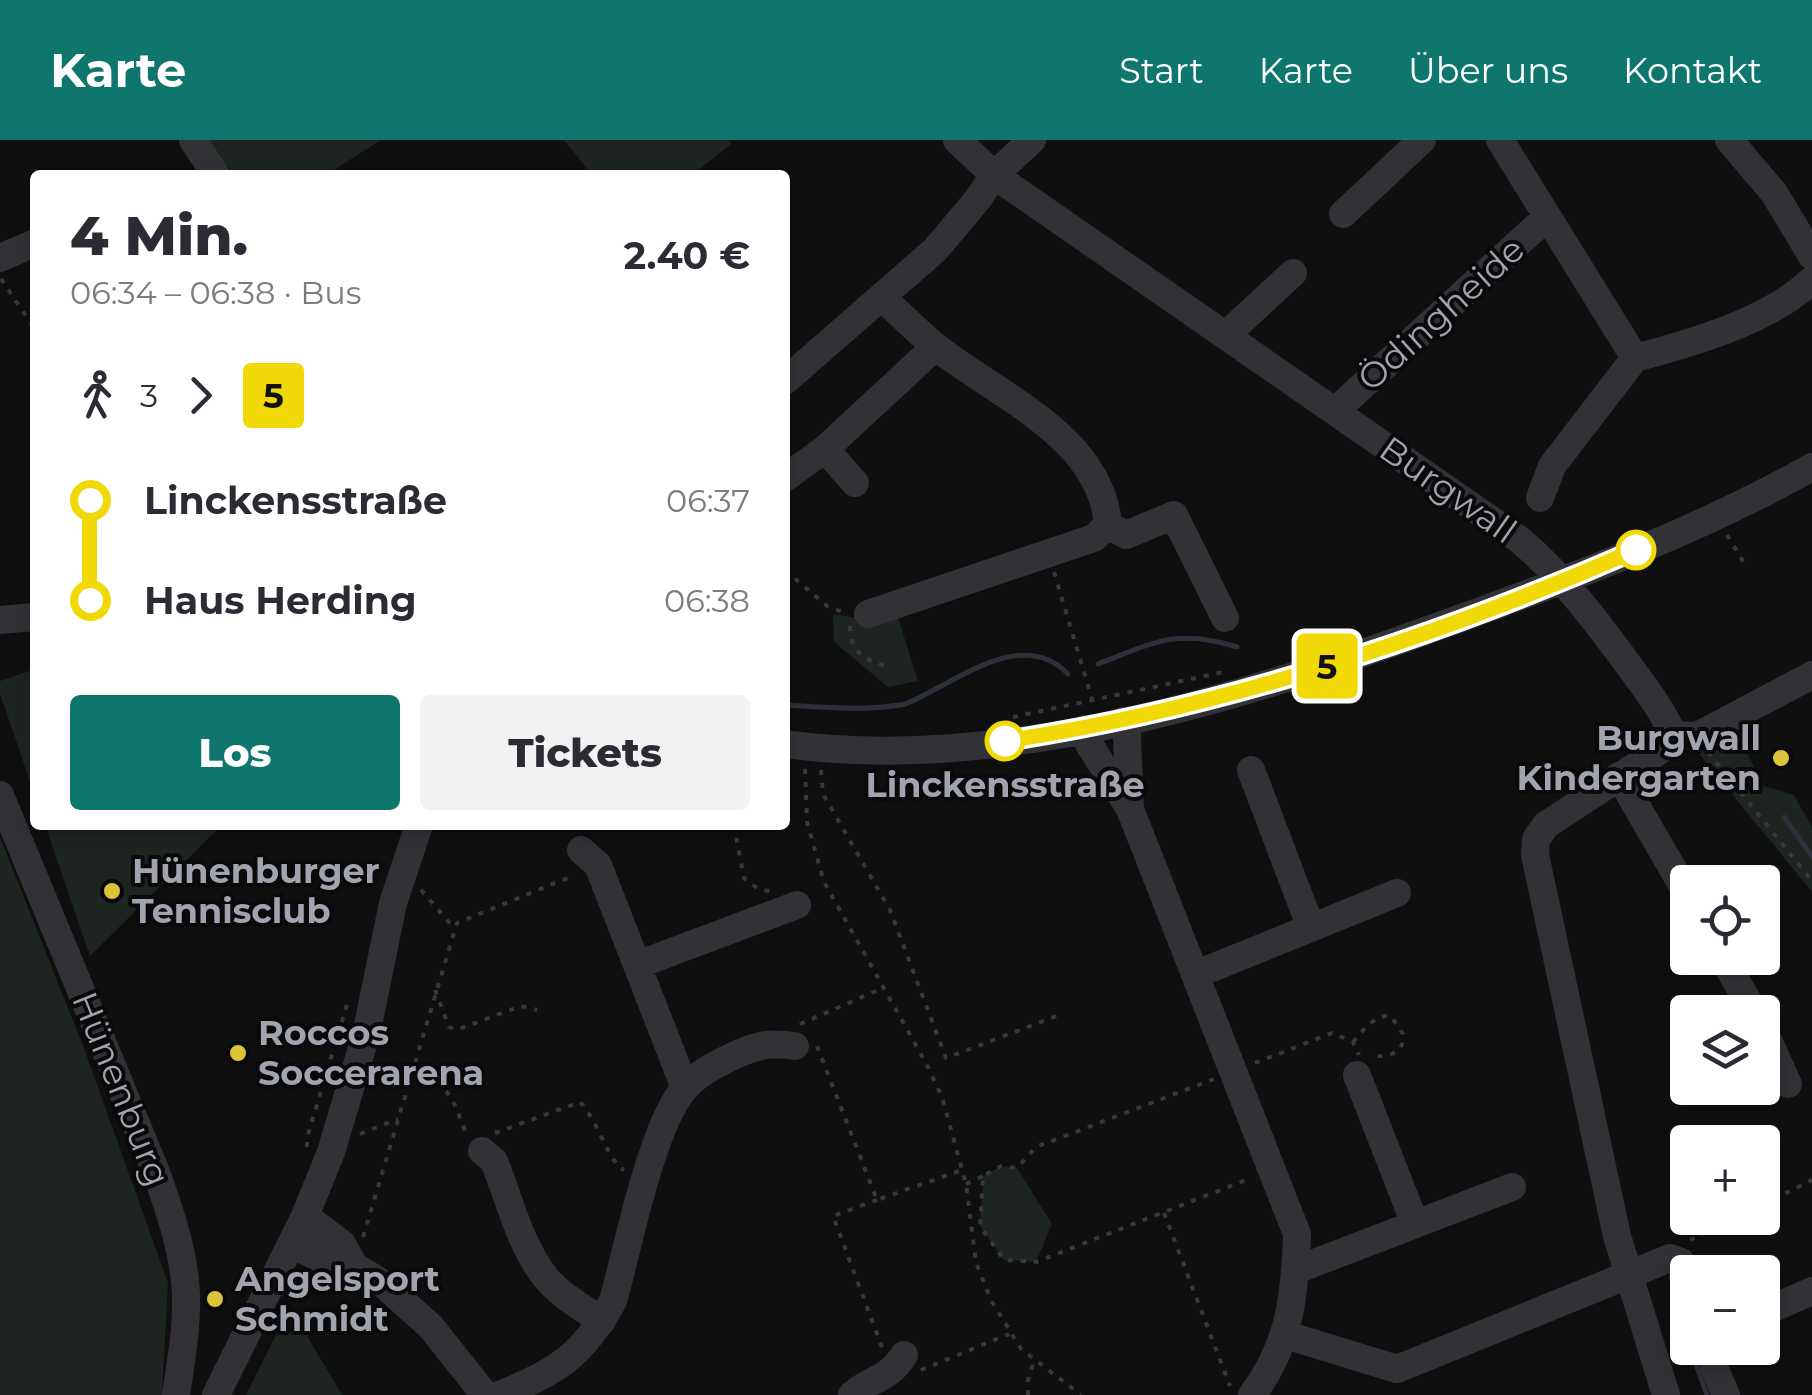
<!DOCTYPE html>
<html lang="de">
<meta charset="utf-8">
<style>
:root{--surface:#fff;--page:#f2f2f3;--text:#2b2b33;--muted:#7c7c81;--accent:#0f766e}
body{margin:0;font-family:Montserrat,sans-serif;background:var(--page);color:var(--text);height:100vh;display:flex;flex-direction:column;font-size:38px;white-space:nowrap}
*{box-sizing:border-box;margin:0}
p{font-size:32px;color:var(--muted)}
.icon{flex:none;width:55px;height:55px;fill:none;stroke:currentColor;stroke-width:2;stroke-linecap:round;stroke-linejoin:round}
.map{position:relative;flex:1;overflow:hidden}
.sheet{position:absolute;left:30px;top:30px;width:760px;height:660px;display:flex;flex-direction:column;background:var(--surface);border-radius:10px;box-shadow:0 5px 15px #0003}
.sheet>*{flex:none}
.badge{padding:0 20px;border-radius:8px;font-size:35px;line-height:65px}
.fabs{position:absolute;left:1670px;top:725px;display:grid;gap:20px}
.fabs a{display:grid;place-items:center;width:110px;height:110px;border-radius:10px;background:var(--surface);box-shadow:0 5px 15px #0003;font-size:50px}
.map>.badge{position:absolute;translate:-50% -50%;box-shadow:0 0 0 5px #fff}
.legs{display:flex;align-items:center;gap:15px;height:110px;padding:0 40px;font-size:32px}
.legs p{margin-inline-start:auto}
.head{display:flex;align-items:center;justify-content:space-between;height:170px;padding:0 40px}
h1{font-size:55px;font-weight:800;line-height:75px}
.cta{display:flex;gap:20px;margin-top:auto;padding:20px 40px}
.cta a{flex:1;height:115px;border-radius:10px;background:var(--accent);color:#fff;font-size:40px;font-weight:800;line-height:115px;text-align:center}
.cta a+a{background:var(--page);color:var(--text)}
ul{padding:0 40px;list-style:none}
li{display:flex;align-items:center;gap:35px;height:100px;font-size:38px}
li i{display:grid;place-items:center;width:15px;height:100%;margin:0 12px;background:currentColor}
li i::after{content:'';width:25px;height:25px;margin:-12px;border:8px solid;border-radius:50%;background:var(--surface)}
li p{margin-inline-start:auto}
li:first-child i{background:linear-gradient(#0000 50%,currentColor 0)}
li:last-child i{background:linear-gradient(currentColor 50%,#0000 0)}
header{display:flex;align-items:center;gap:60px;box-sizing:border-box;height:140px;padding:0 50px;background:var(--accent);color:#fff}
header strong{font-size:48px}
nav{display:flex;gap:55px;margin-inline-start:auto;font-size:35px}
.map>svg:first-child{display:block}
.green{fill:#1e241f}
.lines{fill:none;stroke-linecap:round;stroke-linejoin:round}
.stream{stroke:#2c3139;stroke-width:5}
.path{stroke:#38393d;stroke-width:4;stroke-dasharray:5 8;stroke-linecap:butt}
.minor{stroke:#323236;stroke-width:28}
.line-1-casing{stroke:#fff;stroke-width:22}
.line-1{stroke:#f1d907;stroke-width:15}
.stop-1-dot{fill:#fff;stroke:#f1d907;stroke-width:5}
.poi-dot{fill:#ddc33a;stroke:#0a0a0b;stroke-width:4}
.labels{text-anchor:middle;stroke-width:8;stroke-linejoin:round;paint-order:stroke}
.street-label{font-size:35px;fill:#a1a3af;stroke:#0a0a0b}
.poi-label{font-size:35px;font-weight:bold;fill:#a1a3af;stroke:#0a0a0b;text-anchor:start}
.stop-label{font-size:35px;font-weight:bold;fill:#a1a3af;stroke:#0a0a0b}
</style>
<header>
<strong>Karte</strong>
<nav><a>Start</a><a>Karte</a><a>Über uns</a><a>Kontakt</a></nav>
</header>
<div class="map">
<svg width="1812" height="1255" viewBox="0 0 1812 1255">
<rect width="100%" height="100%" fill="#0f0f10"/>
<path class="green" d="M208 0H381L326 35H234Z
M564 0H728L731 4 692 35H592Z
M896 471 918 541 888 547 834 502 833 474 862 479Z
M35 529V656L0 554V541Z
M1735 590 1764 646 1794 655 1812 687V752L1697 611Z
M45 685H222L90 816Z
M0 697 85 911 168 1143 162 1255H0Z
M1001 1026 1017 1028 1052 1084 1036 1122 1004 1120 980 1086 983 1036Z
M290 1167 342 1255H246Z"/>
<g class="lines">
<path class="stream" d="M1098 524C1155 502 1177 488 1237 507
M785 565C822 567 863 571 900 565 910 564 920 557 928 553 970 532 1027 491 1068 534
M1784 677 1812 716
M1671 1137 1688 1175
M1690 1208 1707 1255"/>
<path class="path" d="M1 139 35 189
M1727 395 1746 426
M785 430 827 466 845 473
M1054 432 1093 562
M850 486C850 511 863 520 886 526
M1013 577 1224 532
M1708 612 1812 741
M805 629 807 682 824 742 926 923 942 957 966 1044 976 1123 991 1160 1021 1209 1081 1255
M821 630 823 654 890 770 946 918 1062 874
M734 685 744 738 757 748 772 752
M421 750 454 788
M435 850 449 887 456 890 521 866 537 870
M800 884 883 848
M1353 902C1364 890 1373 875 1391 876L1403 894C1405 915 1386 917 1369 916
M817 906 877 1060 962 1030
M1255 923 1332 893 1353 902 1359 915
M413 932C449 939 455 965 467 996
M1214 939 1036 1007 1017 1028 1001 1026 983 1036 980 1086 1004 1120 1036 1122 1251 1038
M495 993 580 962C598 980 609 1024 624 1030
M360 994 398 979
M307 1007V998L349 858
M966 1044 983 1036
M877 1060 833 1076 883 1210
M1762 1065 1812 1040
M1164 1073 1230 1246
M363 1097 457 783 575 735
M1690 1100 1734 1078
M921 1230 1009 1194
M1028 1255V1240L1034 1221"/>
<path class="minor" d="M193 0 216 35
M957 0 994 35 1520 400C1562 436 1594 478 1627 523 1644 546 1662 569 1673 595
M1500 0 1635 218
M1729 0 1774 53 1812 116
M1343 74 1422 0
M0 118 35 103
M883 158C900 174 917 191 935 206 996 255 1101 296 1108 385
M1226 195 1293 133
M1635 218C1692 203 1769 181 1812 140
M785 241 935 110 978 59 994 35 1032 0
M1335 271 1547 77
M825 309 855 343
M785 338 825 309 935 207
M1540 358 1552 326 1635 218
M868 474 1094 398 1108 385 1126 395 1174 375 1225 478
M0 480 35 477
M1123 581 1127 596 1130 669
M1084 589 1089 604 1130 669 1297 1094C1295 1155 1290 1205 1252 1255
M1673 595 1697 596 1812 535
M785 604C1008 635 1257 553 1464 477 1582 434 1702 389 1812 327
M1251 630 1311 788
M1619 636 1688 755
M0 655 156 1032C170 1072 184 1111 186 1154 187 1188 181 1221 176 1255
M581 710 598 725 685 948
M1723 818 1754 872
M637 825 797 765
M1197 834 1397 753
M1762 887 1788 944
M1357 935 1415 1084
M482 1011 494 1021C509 1058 520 1106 546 1138 561 1156 583 1168 602 1181
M305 1076 342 1104 354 1126
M292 1104 329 1123 354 1126 382 1143 431 1187 485 1255
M1296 1130 1512 1047
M1762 1173 1812 1151
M1286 1195 1397 1229 1670 1118 1681 1122 1688 1132
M1711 1208 1714 1227 1726 1255
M216 1255 305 1076 331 1012 366 895 393 763 419 685
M499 1255C556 1233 583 1215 613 1161 628 1108 651 988 684 949 696 935 713 926 729 918 754 906 767 902 795 906
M852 1255C873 1237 887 1241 904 1215
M1666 1255 1617 1096 1535 715 1536 699 1546 685 1665 607 1673 595"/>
</g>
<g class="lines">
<defs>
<path id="line-1" d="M1005 601C1223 568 1434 498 1636 410"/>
</defs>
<use href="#line-1" class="line-1-casing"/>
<use href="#line-1" class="line-1"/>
</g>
<g class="stop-1-dot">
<circle cx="1636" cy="410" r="18"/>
<circle cx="1005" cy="601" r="18"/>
</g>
<g class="poi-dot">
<circle cx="1781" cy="618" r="10"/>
<circle cx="112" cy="751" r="10"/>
<circle cx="238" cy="913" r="10"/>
<circle cx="215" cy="1159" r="10"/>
</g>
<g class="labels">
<g class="street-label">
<text transform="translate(1441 174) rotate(-42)" y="12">Ödingheide</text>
<text transform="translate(1448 350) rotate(35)" y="12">Burgwall</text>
<text transform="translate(121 949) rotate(68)" y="12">Hünenburg</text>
</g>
<g class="poi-label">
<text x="1761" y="610" text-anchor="end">Burgwall<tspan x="1761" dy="40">Kindergarten</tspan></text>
<text x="132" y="743">Hünenburger<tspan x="132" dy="40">Tennisclub</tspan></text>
<text x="258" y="905">Roccos<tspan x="258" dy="40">Soccerarena</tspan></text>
<text x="235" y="1151">Angelsport<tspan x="235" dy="40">Schmidt</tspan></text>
</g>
<g class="stop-label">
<text x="1005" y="657">Linckensstraße</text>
</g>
</g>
</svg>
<div class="fabs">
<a><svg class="icon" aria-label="locate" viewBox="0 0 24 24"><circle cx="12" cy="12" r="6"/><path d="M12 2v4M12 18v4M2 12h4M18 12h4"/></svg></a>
<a><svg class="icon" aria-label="layers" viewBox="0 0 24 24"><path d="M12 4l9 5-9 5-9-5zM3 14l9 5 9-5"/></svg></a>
<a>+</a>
<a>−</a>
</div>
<b class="badge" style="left:1327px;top:526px;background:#f1d907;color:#111">5</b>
<section class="sheet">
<div class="head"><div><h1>4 Min.</h1><p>06:34 – 06:38 · Bus</p></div><b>2.40 €</b></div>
<div class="legs"><svg class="icon" aria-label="walk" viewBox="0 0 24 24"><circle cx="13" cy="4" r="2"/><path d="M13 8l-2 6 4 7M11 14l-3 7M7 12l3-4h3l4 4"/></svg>3<svg class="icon" aria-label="forward" viewBox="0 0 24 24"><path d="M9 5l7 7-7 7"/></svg><b class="badge" style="background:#f1d907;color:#111">5</b></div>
<ul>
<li><i style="color:#f1d907"></i><b>Linckensstraße</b><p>06:37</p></li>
<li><i style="color:#f1d907"></i><b>Haus Herding</b><p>06:38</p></li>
</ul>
<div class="cta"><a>Los</a><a>Tickets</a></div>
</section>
</div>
